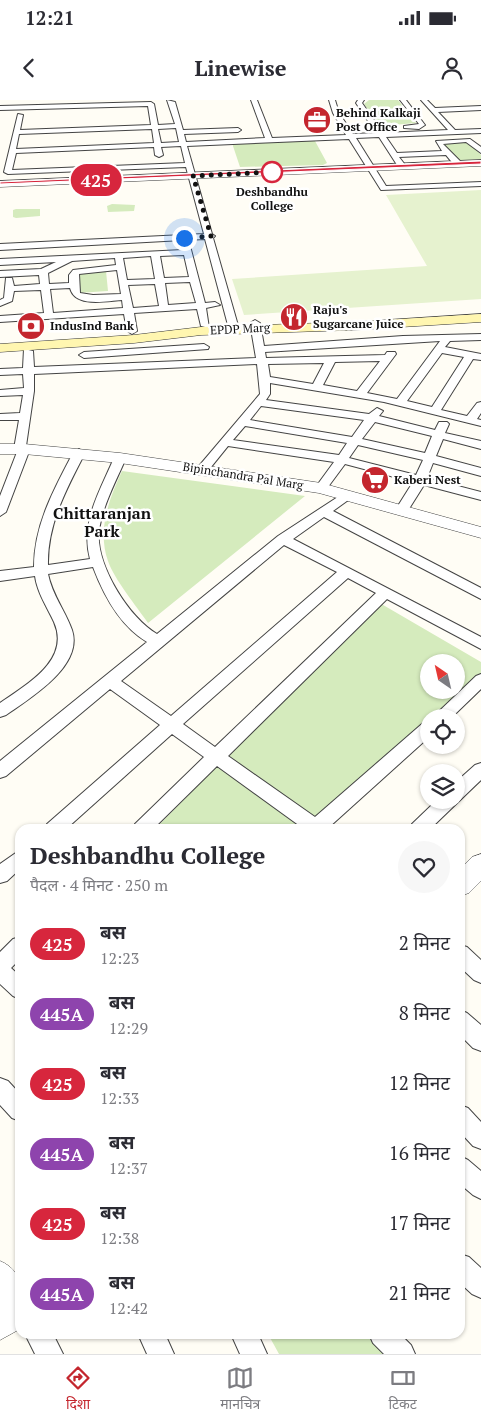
<!DOCTYPE html>
<html lang="hi">
<meta charset="utf-8">
<style>
:root{--surface:#fff;--page:#f7f7f7;--text:#2b2b33;--muted:#7c7c81;--line:#e1e1e2;--accent:#c4262e}
body{margin:0;font-family:"PT Serif","Noto Sans Devanagari",serif;background:var(--page);color:var(--text);height:100vh;display:flex;flex-direction:column;font-size:19px;white-space:nowrap}
*{box-sizing:border-box;margin:0}
p{font-size:16px;color:var(--muted)}
.icon{flex:none;width:28px;height:28px;fill:none;stroke:currentColor;stroke-width:2;stroke-linecap:round;stroke-linejoin:round}
.map{position:relative;flex:1;overflow:hidden}
.panel{position:absolute;left:15px;top:724px;width:450px;height:515px;display:flex;flex-direction:column;background:var(--surface);border-radius:15px;box-shadow:0 1px 4px #0004}
.panel>*{flex:none}
.badge{padding:0 10px;border-radius:16px;font-size:18px;line-height:32px}
.needle{width:32px;rotate:326deg}
.fabs{position:absolute;left:420px;top:554px;display:grid;gap:10px}
.fabs a{display:grid;place-items:center;width:45px;height:45px;border-radius:50%;background:var(--surface);box-shadow:0 1px 4px #0004;font-size:25px}
.you{position:absolute;width:25px;height:25px;margin:-12px;border:4px solid #fff;border-radius:50%;background:#1a73e8;box-shadow:0 0 0 8px #1a73e833}
.map>.badge{position:absolute;translate:-50% -50%;box-shadow:0 0 0 2px #fff}
.round{display:grid;place-items:center;flex:none;width:52px;height:52px;border-radius:26px;background:var(--page)}
.overview{display:flex;align-items:center;justify-content:space-between;height:85px;padding:0 15px}
h1{font-size:24px;font-weight:700;line-height:38px}
ul{padding:0;list-style:none}
li{display:flex;align-items:center;gap:15px;height:70px;padding:0 15px}
li div{flex:1}
li b{display:block;font-size:19px}
li em{font-style:normal}
li .badge{min-width:55px;font-weight:700;text-align:center}
.status{display:flex;justify-content:space-between;align-items:center;height:35px;padding:0 25px;background:var(--surface);direction:ltr}
.status svg{height:14px;fill:currentColor}
header{display:flex;justify-content:space-between;align-items:center;height:65px;padding:0 15px;background:var(--surface);font-size:22px;font-weight:700}
.tab-bar{display:flex;justify-content:space-around;align-items:center;height:70px;border-top:1px solid var(--line);background:var(--surface);font-size:14px;color:var(--muted)}
.tab-bar a{display:grid;justify-items:center;gap:2px}
.tab-bar .on{color:var(--accent)}
.map>svg:first-child{display:block}
.green{fill:#d5ebbd;fill-rule:evenodd}
.pitch{fill:#e6f2cf}
.lines{fill:none;stroke-linecap:round;stroke-linejoin:round}
.minor-casing{stroke:#444;stroke-width:2}
.tertiary-casing{stroke:#444;stroke-width:1}
.secondary-casing{stroke:#333;stroke-width:1}
.minor{fill:#fff;fill-rule:evenodd}
.tertiary{fill:#fff;fill-rule:evenodd}
.secondary{fill:#fff6b0;fill-rule:evenodd}
.line{fill:#d7263d;stroke:#fff}
.walk{stroke:#111;stroke-width:5;stroke-dasharray:0 9}
.stop-dot{fill:#fff;stroke:#d7263d;stroke-width:2.5}
.labels{text-anchor:middle;stroke-width:5;stroke-linejoin:round;paint-order:stroke}
.far-poi-label{font-size:12px;font-weight:bold;fill:#111;stroke:#fff;text-anchor:start}
.far-stop-label{font-size:12px;font-weight:bold;fill:#111;stroke:#fff}
.far-street-label{font-size:12px;fill:#111;stroke:#fff}
.far-district-label{font-size:16px;font-weight:bold;fill:#111;stroke:#fff}
</style>
<div class="status"><b>12:21</b><svg viewBox="0 0 49 12"><path d="M0 12V9h3v3zM5 12V6h3v6zM10 12V3h3v9zM15 12V0h3v12zM26 1h20v11H26zM47 4h2v5h-2z"/></svg></div>
<header><svg class="icon" aria-label="back" viewBox="0 0 24 24"><path d="M15 5l-7 7 7 7"/></svg>Linewise<svg class="icon" aria-label="person" viewBox="0 0 24 24"><circle cx="12" cy="8" r="4"/><path d="M4 21q1-7 8-7t8 7"/></svg></header>
<div class="map">
<svg width="481" height="1254" viewBox="0 0 481 1254">
<rect width="100%" height="100%" fill="#fffdf5"/>
<path class="green" d="M369 0H398L416 23 380 26 364 4Z
M308 39 315 41 327 63 323 65 240 67 232 43Z
M469 41 481 55V59L457 61 441 43Z
M112 104 135 105 134 111 108 112 107 106Z
M16 109H40V116L16 118 13 117V110Z
M106 171 108 191 77 193 79 172Z
M122 371 305 396 148 523C137 507 114 479 108 461 97 430 109 399 122 371Z
M378 502 481 562V582L439 617 429 618V626L304 729H155ZM429 562H456V590H429Z
M268 1234H365L385 1254H279Z"/>
<path class="pitch" d="M481 90V199L244 215 232 179 427 166 386 95Z"/>
<g class="lines">
<defs>
<path id="minor" d="M167 0 175 2 183 30 238 28 241 30 238 32 184 34 186 42 265 38 251 0H257L272 38 346 35 333 13 329 0H335L339 13 353 34 376 33 356 3 358 0H364L362 3 383 33 448 30 421 0H427L435 8 481 6V10L438 12 455 30 481 29V33L386 37 397 53 442 51 436 41 470 39 481 47V53L466 42 443 44 461 62V66H455L446 55 399 57 406 66 399 68 379 37 356 38 386 86 481 82V86L381 90 349 39 187 46 212 134 215 136 213 138 239 229 237 231 229 229 205 139 186 140 189 142 205 203 215 202 220 205 206 208 209 228 201 226 197 209 134 213 137 231 132 234 127 231 124 214 0 222V216L44 213 41 190 14 191 12 201 0 206V200L4 198 6 178H12L14 186 40 184 39 175 0 177V171L41 169 56 162 0 165V159L183 150 181 142 183 140 0 150V144L204 134 186 67 8 74 4 72 18 14 23 15 20 30 151 25 148 6 0 10V6L151 2 154 4 158 25 175 24ZM176 28 179 42 161 43 158 29ZM152 29 154 43 16 49 19 34ZM181 46 185 63 12 70 16 53 154 47 155 55 159 57 163 55 161 47ZM184 155 189 177 164 178 160 156ZM151 156 155 179 127 180 123 158ZM115 158 116 165 73 170 69 175V183L49 184 48 173 72 161ZM117 170 121 194 93 195 80 193 79 174ZM190 182 196 203 168 205 165 183ZM155 184 159 206 133 208 128 185ZM70 188C75 208 106 201 122 200L123 208 53 213 50 189Z
M400 0H406L425 25 419 29 404 28V26L419 24Z
M255 220 260 223 264 246 403 236 481 234V240L450 241 445 247 481 254V260L473 259 441 310 467 316 477 303 481 302V313L477 319 481 320V326L384 302 270 283V294L266 300 369 314 377 308 383 311 379 316 435 330 439 322H447L449 324 445 333 481 341V349L443 339 436 356 481 368V376L433 363 427 378 481 392V400L424 385 407 412 402 413 396 409 413 382 345 364 325 391 321 392 315 388 334 362 228 346 207 372H199L197 369 199 366 260 294 257 264 34 274V291L26 346 30 349 6 412 0 416V396L17 352 14 349 19 320H0V314L20 313 23 295 0 296V290L24 288 23 274 0 275V269L23 268 24 249 33 251 34 267 256 258 250 223ZM440 241 397 299 367 293 396 254 395 252H387L385 255 266 258 265 252ZM442 253 464 257 432 307 407 301ZM380 261 357 291 323 285 335 262ZM324 263 313 284 270 277 268 264ZM261 306 364 320 352 337 250 320ZM375 322 432 336 425 353 362 339ZM245 326 347 343 339 355 233 340ZM358 345 423 360 416 375 349 358Z
M204 244 209 247 208 249 84 258 79 255 84 252Z
M79 349 85 353C67 388 47 424 48 465L90 459C80 422 100 391 114 358L116 355H124L126 358C116 381 103 405 99 430 95 464 129 518 157 534L278 436 347 391 353 395 351 398 333 411 481 488V499L324 417 293 439 481 537V549L387 499 228 656 315 717 423 623 429 621V637L327 729H304L217 666 153 729H132L135 724 204 657 172 634 66 729H44L47 724 160 625 110 589 6 676 0 678V661L147 542C120 526 104 496 93 467L48 474C52 495 65 510 72 530 84 566 30 598 6 615L0 617V603C27 584 71 560 54 522 47 507 37 492 35 476L0 481V471L34 467C34 425 54 389 73 353ZM284 445 337 472 171 616 121 581ZM348 478 376 493 215 647 183 624Z
M481 574V589L451 618H432L476 576Z
M481 663V680C463 697 448 712 430 729H409L412 724 437 700H456V682L475 665Z
M20 750V769L7 781 0 783V764Z
M20 837V859L11 868 20 876V899L13 896 0 884V852L13 839Z
M460 845 467 847 481 860V883L474 880 460 867Z
M460 910 467 913 481 925V951L473 948 460 935Z
M0 978 8 981 20 994V1021L12 1018 0 1005Z
M460 1005 468 1008 481 1022V1049L473 1046 460 1032Z
M460 1056 468 1060 481 1071V1099L473 1095 460 1084Z
M460 1154 469 1157 481 1168V1198L472 1194 460 1183Z
M25 1234H53L63 1254H35Z
M138 1234H165L174 1254H147Z
M231 1234H258L267 1254H240Z
M369 1234H400L411 1245 415 1254H384L373 1243Z"/>
<path id="tertiary" d="M481 60V66L0 87V81Z
M0 344H24L120 353 321 383 481 427V438L319 393 120 363 24 354H0Z
M481 754V781L469 793 460 796V769L472 757Z
M0 1161C29 1173 20 1201 20 1229L0 1240Z"/>
<path id="secondary" d="M481 214V222L353 230 201 235 134 243 0 252V244L134 235 201 227 353 222Z"/>
</defs>
<use href="#minor" class="minor-casing"/>
<use href="#tertiary" class="tertiary-casing"/>
<use href="#secondary" class="secondary-casing"/>
<use href="#minor" class="minor"/>
<use href="#tertiary" class="tertiary"/>
<use href="#secondary" class="secondary"/>
</g>
<path class="line" d="M481 61V64L0 84V82Z"/>
<g class="lines">
<path class="walk" d="M184 138 211 136 193 76 272 72"/>
</g>
<defs>
<symbol id="office-disc" viewBox="-11 -11 22 22"><circle r="9.5" fill="#c4262e" stroke="#fff"/><path d="M-6-3h4V-5.5h4V-3h4V5H-6ZM-1-4.5V-3h2v-1.5ZM-6 0V1H6V0Z" fill="#fff"/></symbol>
<symbol id="restaurant-disc" viewBox="-11 -11 22 22"><circle r="9.5" fill="#c4262e" stroke="#fff"/><path d="M-5-6h1v4h1v-4h1v4h1v-4h1v5L-1.5 .5V6h-2V.5L-5-1ZM5-6V6H3V1.5H1.5Q1.5-4 5-6Z" fill="#fff"/></symbol>
<symbol id="bank-disc" viewBox="-11 -11 22 22"><circle r="9.5" fill="#c4262e" stroke="#fff"/><path d="M-6-4H6V4H-6ZM0-2.3a2.3 2.3 0 1 0 0 4.6a2.3 2.3 0 1 0 0-4.6Z" fill="#fff"/></symbol>
<symbol id="supermarket-disc" viewBox="-11 -11 22 22"><circle r="9.5" fill="#c4262e" stroke="#fff"/><path d="M-6-5.5h2.5l.6 2H6L4.5 2H-2.5L-4.4-4H-6ZM-1.5 3.2a1.3 1.3 0 1 0 .1 0ZM3 3.2a1.3 1.3 0 1 0 .1 0Z" fill="#fff"/></symbol>
</defs>
<g fill-rule="evenodd">
<use href="#office-disc" x="301" y="4" width="32" height="32"/>
<use href="#restaurant-disc" x="278" y="201" width="32" height="32"/>
<use href="#bank-disc" x="15" y="210" width="32" height="32"/>
<use href="#supermarket-disc" x="359" y="364" width="32" height="32"/>
</g>
<circle class="stop-dot" cx="272" cy="72" r="10"/>
<g class="labels">
<g class="far-poi-label">
<text x="336" y="17">Behind Kalkaji<tspan x="336" dy="14">Post Office</tspan></text>
<text x="313" y="214">Raju's<tspan x="313" dy="14">Sugarcane Juice</tspan></text>
<text x="50" y="230">IndusInd Bank</text>
<text x="394" y="384">Kaberi Nest</text>
</g>
<g class="far-stop-label">
<text x="272" y="96">Deshbandhu<tspan x="272" dy="14">College</tspan></text>
</g>
<g class="far-street-label">
<text transform="translate(240 229) rotate(-3)" y="4">EPDP Marg</text>
<text transform="translate(243 376) rotate(9)" y="4">Bipinchandra Pal Marg</text>
</g>
<g class="far-district-label">
<text x="102" y="419">Chittaranjan<tspan x="102" dy="18">Park</tspan></text>
</g>
</g>
</svg>
<div class="fabs">
<a><svg class="needle" viewBox="-14 -14 28 28"><path d="M0-13l5 13h-10z" fill="#e53935"/><path d="M0 13l5-13h-10z" fill="#7c7c81"/></svg></a>
<a><svg class="icon" aria-label="locate" viewBox="0 0 24 24"><circle cx="12" cy="12" r="6"/><path d="M12 2v4M12 18v4M2 12h4M18 12h4"/></svg></a>
<a><svg class="icon" aria-label="layers" viewBox="0 0 24 24"><path d="M12 4l9 5-9 5-9-5zM3 14l9 5 9-5"/></svg></a>
</div>
<div class="you" style="left:184px;top:138px"></div>
<b class="badge" style="left:96px;top:80px;background:#d7263d;color:#fff">425</b>
<section class="panel">
<div class="overview"><div><h1>Deshbandhu College</h1><p>पैदल · 4 मिनट · 250 m</p></div><a class="round"><svg class="icon" aria-label="heart" viewBox="0 0 24 24"><path d="M12 20l-8-8c-3-5 5-10 8-4 3-6 11-1 8 4z"/></svg></a></div>
<ul>
<li><span class="badge" style="background:#d7263d;color:#fff">425</span><div><b>बस</b><p>12:23</p></div><em>2 मिनट</em></li>
<li><span class="badge" style="background:#8e44ad;color:#fff">445A</span><div><b>बस</b><p>12:29</p></div><em>8 मिनट</em></li>
<li><span class="badge" style="background:#d7263d;color:#fff">425</span><div><b>बस</b><p>12:33</p></div><em>12 मिनट</em></li>
<li><span class="badge" style="background:#8e44ad;color:#fff">445A</span><div><b>बस</b><p>12:37</p></div><em>16 मिनट</em></li>
<li><span class="badge" style="background:#d7263d;color:#fff">425</span><div><b>बस</b><p>12:38</p></div><em>17 मिनट</em></li>
<li><span class="badge" style="background:#8e44ad;color:#fff">445A</span><div><b>बस</b><p>12:42</p></div><em>21 मिनट</em></li>
</ul>
</section>
</div>
<nav class="tab-bar">
<a class="on"><svg class="icon" aria-label="directions" viewBox="0 0 24 24"><path d="M12 3l9 9-9 9-9-9zM9 14v-3h6M13 9l2 2-2 2"/></svg>दिशा</a>
<a><svg class="icon" aria-label="map" viewBox="0 0 24 24"><path d="M3 6l6-2 6 2 6-2v14l-6 2-6-2-6 2zM9 4v14M15 6v14"/></svg>मानचित्र</a>
<a><svg class="icon" aria-label="tickets" viewBox="0 0 24 24"><path d="M3 7h18v10H3zM15 7v10"/></svg>टिकट</a>
</nav>
